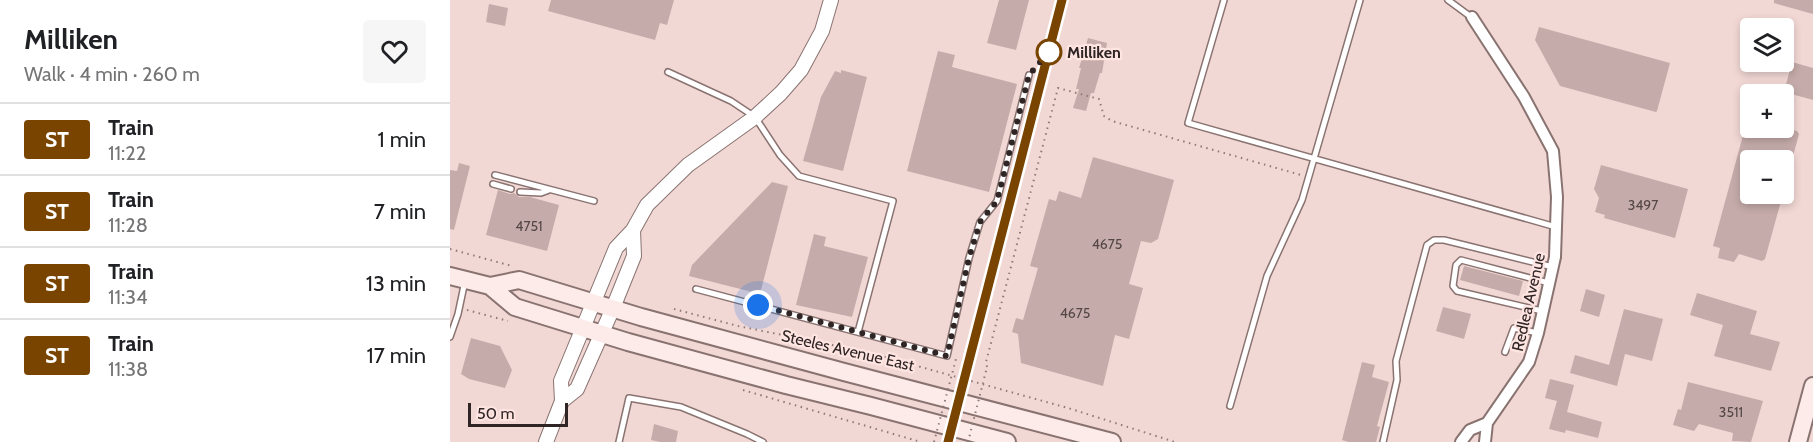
<!DOCTYPE html>
<meta charset="utf-8">
<style>
:root{--surface:#fff;--page:#f6f6f6;--text:#202124;--muted:#757577;--line:#e0e0e0}
body{margin:0;font-family:Cabin,sans-serif;background:var(--page);color:var(--text);height:100vh;display:flex;flex-direction:column;font-size:22px;white-space:nowrap}
*{box-sizing:border-box;margin:0}
p{font-size:20px;color:var(--muted)}
.icon{flex:none;width:33px;height:33px;fill:none;stroke:currentColor;stroke-width:2;stroke-linecap:round;stroke-linejoin:round}
.map{position:relative;flex:1;overflow:hidden}
.details{display:flex;flex-direction:column;background:var(--surface);width:450px}
.details>*{flex:none}
.badge{padding:0 12px;border-radius:4px;font-size:21px;line-height:39px}
.tools{position:absolute;left:1290px;top:18px;display:grid;gap:12px}
.tools a{display:grid;place-items:center;width:54px;height:54px;border-radius:6px;background:var(--surface);box-shadow:0 3px 9px #0003;font-size:30px}
.scale{position:absolute;left:18px;bottom:15px;width:100px;box-sizing:border-box;padding-left:6px;border:3px solid #2e2524;border-top:0;font-size:16px;line-height:21px;white-space:nowrap;color:#2e2524;-webkit-text-stroke:4px #ffe5e2;paint-order:stroke}
.you{position:absolute;width:30px;height:30px;margin:-15px;border:4px solid #fff;border-radius:50%;background:#1a73e8;box-shadow:0 0 0 9px #1a73e833}
.map>.badge{position:absolute;translate:-50% -50%;box-shadow:0 0 0 3px #fff}
.round{display:grid;place-items:center;flex:none;width:63px;height:63px;border-radius:6px;background:var(--page)}
.head{display:flex;align-items:center;justify-content:space-between;height:102px;padding:0 24px}
h1{font-size:28px;font-weight:800;line-height:45px}
ul{padding:0;list-style:none}
li{display:flex;align-items:center;gap:18px;height:72px;padding:0 24px;border-top:2px solid var(--line)}
li div{flex:1}
li b{display:block;font-size:22px}
li em{font-style:normal}
li .badge{min-width:66px;font-weight:700;text-align:center}
main{display:flex;flex:1;min-height:0}
.map>svg:first-child{display:block}
.building{fill:#c5acaa}
.lines{fill:none;stroke-linecap:round;stroke-linejoin:round}
.service-casing{stroke:#897370;stroke-width:8}
.minor-casing{stroke:#897370;stroke-width:14}
.tertiary-casing{stroke:#897370;stroke-width:16}
.secondary-casing{stroke:#897370;stroke-width:20}
.path{stroke:#8b7a78;stroke-width:2;stroke-dasharray:1.5 4.5;stroke-linecap:butt}
.service{stroke:#fff;stroke-width:5}
.minor{stroke:#fff;stroke-width:10}
.tertiary{stroke:#fff;stroke-width:14}
.secondary{stroke:#fcebe9;stroke-width:16}
.rail{stroke:#8d7c7a;stroke-width:4;stroke-dasharray:9 4.5;stroke-linecap:butt}
.path-bridge{stroke:#8b7a78;stroke-width:2;stroke-dasharray:1.5 4.5;stroke-linecap:butt}
.line-casing{stroke:#fff;stroke-width:14}
.line{stroke:#794400;stroke-width:9}
.walk{stroke:#2e2524;stroke-width:6;stroke-dasharray:0 10.8}
.stop-dot{fill:#fff;stroke:#794400;stroke-width:3}
.labels{text-anchor:middle;stroke-width:4.5;stroke-linejoin:round;paint-order:stroke}
.number-label{font-size:14px;fill:#544746}
.stop-label{font-size:16px;font-weight:bold;fill:#2e2524;stroke:#ffe5e2;text-anchor:start}
.street-label{font-size:16px;fill:#2e2524;stroke:#ffe5e2}
</style>
<main>
<section class="details">
<div class="head"><div><h1>Milliken</h1><p>Walk · 4 min · 260 m</p></div><a class="round"><svg class="icon" aria-label="heart" viewBox="0 0 24 24"><path d="M12 20l-8-8c-3-5 5-10 8-4 3-6 11-1 8 4z"/></svg></a></div>
<ul>
<li><span class="badge" style="background:#794400;color:#fff">ST</span><div><b>Train</b><p>11:22</p></div><em>1 min</em></li>
<li><span class="badge" style="background:#794400;color:#fff">ST</span><div><b>Train</b><p>11:28</p></div><em>7 min</em></li>
<li><span class="badge" style="background:#794400;color:#fff">ST</span><div><b>Train</b><p>11:34</p></div><em>13 min</em></li>
<li><span class="badge" style="background:#794400;color:#fff">ST</span><div><b>Train</b><p>11:38</p></div><em>17 min</em></li>
</ul>
</section>
<div class="map">
<svg width="1363" height="442" viewBox="0 0 1363 442">
<rect width="100%" height="100%" fill="#f2d8d5"/>
<path class="building" d="M101 0H224L217 25 210 23 205 40 98 11Z
M549 0H579L566 50 537 43Z
M1324 0H1363V14L1324 3Z
M39 4 58 8 55 26 36 22Z
M1089 27 1220 63 1207 111 1206 112 1110 86 1085 40Z
M638 38 657 43 652 73H650L644 93H641L636 111 623 108 629 89H626L631 68H629Z
M488 51 505 55 502 67 567 84 539 192 457 171Z
M1342 62 1363 68V100L1334 92Z
M391 70 417 77 393 171 353 161 371 97 385 71 391 73Z
M1295 128H1334L1347 131 1349 134 1342 160H1300V194H1333L1315 259 1312 261 1289 254 1284 262 1268 258 1270 248 1263 246Z
M643 157 724 180 708 239 701 243 691 241 679 284 693 288 679 339 665 335 653 386 571 363 568 334 562 332 566 318 573 320 588 268 580 266 599 199 606 201 609 191 631 198Z
M9 163 20 166 4 230 0 229V170L7 171Z
M1151 165 1238 189 1225 238 1154 218 1155 215 1145 212 1149 198 1144 189Z
M322 182 338 186 310 294 239 276 242 265Z
M48 190 60 194 64 193 69 197H80L109 205 97 251 36 235Z
M364 234 376 237 374 246 418 257 402 317 346 305Z
M1014 266 1073 281 1069 296 1010 280Z
M1136 289 1155 295 1149 317 1130 311Z
M1247 293 1307 311 1300 334 1330 342 1321 371 1264 356 1273 325 1240 315Z
M993 307 1021 314 1014 339 986 331Z
M1174 309 1213 319 1202 361 1175 354 1167 386 1120 373 1125 355 1159 365Z
M21 338 50 346 62 370 55 388 19 379 11 374Z
M912 362 925 365 922 377 939 382 927 426 930 427 926 442H898L892 440Z
M1100 379 1124 385 1117 412 1152 422 1148 438 1116 430 1115 433 1099 429 1107 401 1095 398Z
M1238 382 1313 401 1301 442 1282 441 1283 433 1249 424 1244 431 1223 425 1228 409 1231 410Z
M204 424 228 431 226 442H210L201 440Z"/>
<g class="lines">
<defs>
<path id="service" d="M774 0 738 123 1106 227
M998 0 1021 17
M218 72 281 101 305 117 330 155 349 176 443 201 408 332
M45 175 144 201
M43 184 61 189
M70 192 91 193 99 190
M246 289 497 356 519 258 530 222 547 201 579 75
M1092 311 1007 291 1003 286 1006 265 1011 260 1099 283
M0 337 8 314 15 281
M1055 352 1064 328 1088 333
M780 406 817 276 852 200 910 0
M169 442 179 398 231 407 297 434 313 442
M933 442 947 380 946 361 977 245 984 240H994L1103 267"/>
<path id="minor" d="M1011 442 1020 430 1037 423 1079 362 1088 333 1105 257 1107 197 1103 151 1074 97 1022 17
M1035 442 1037 423"/>
<path id="tertiary" d="M112 401 127 389 163 308 184 256 183 230
M96 442 112 401 111 381 166 248 183 230 197 205 238 165 305 117 331 93 351 70 372 31 381 0"/>
<path id="secondary" d="M0 276 40 286 65 307 178 342 336 385 421 406 557 442
M40 286 69 280 191 317 394 372 662 442
M1348 442 1363 386"/>
</defs>
<use href="#service" class="service-casing"/>
<use href="#minor" class="minor-casing"/>
<use href="#tertiary" class="tertiary-casing"/>
<use href="#secondary" class="secondary-casing"/>
<path class="path" d="M0 249 62 266
M224 309 288 326 417 352 618 408 725 442
M17 310 58 321
M537 367 536 362 608 88 649 99 654 116 662 121 851 175
M293 390 471 442"/>
<use href="#service" class="service"/>
<use href="#minor" class="minor"/>
<use href="#tertiary" class="tertiary"/>
<use href="#secondary" class="secondary"/>
<path class="rail" d="M498 442 612 0"/>
<path class="path-bridge" d="M484 442 506 359
M518 442 537 367"/>
</g>
<g class="lines">
<defs>
<path id="line" d="M498 442 612 0"/>
</defs>
<use href="#line" class="line-casing"/>
<use href="#line" class="line"/>
<path class="walk" d="M308 305 497 356 519 258 530 222 547 201 579 75 599 52"/>
</g>
<circle class="stop-dot" cx="599" cy="52" r="12"/>
<g class="labels">
<g class="number-label">
<text x="1193" y="210">3497</text>
<text x="79" y="231">4751</text>
<text x="657" y="249">4675</text>
<text x="625" y="318">4675</text>
<text x="1281" y="417">3511</text>
</g>
<g class="stop-label">
<text x="617" y="58">Milliken</text>
</g>
<g class="street-label">
<text transform="translate(1078 302) rotate(-77)" y="6">Redlea Avenue</text>
<text transform="translate(398 350) rotate(13)" y="6">Steeles Avenue East</text>
</g>
</g>
</svg>
<div class="tools">
<a><svg class="icon" aria-label="layers" viewBox="0 0 24 24"><path d="M12 4l9 5-9 5-9-5zM3 14l9 5 9-5"/></svg></a>
<a>+</a>
<a>−</a>
</div>
<div class="scale">50 m</div>
<div class="you" style="left:308px;top:305px"></div>
</div>
</main>
